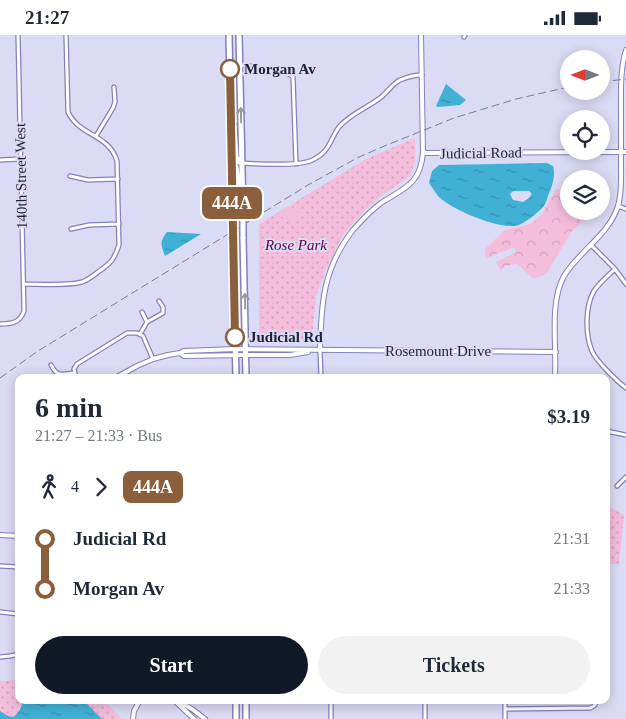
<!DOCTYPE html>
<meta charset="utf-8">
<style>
:root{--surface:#fff;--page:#f2f2f3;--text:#1f2937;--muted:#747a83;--accent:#111827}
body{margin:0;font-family:Georgia,serif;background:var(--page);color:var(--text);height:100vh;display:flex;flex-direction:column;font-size:19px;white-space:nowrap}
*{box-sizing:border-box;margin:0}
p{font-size:16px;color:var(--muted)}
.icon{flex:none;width:28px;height:28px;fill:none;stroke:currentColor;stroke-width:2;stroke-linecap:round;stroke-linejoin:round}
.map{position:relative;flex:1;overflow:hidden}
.sheet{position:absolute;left:15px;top:339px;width:595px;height:330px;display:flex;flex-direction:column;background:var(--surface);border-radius:10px;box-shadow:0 2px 12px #0003}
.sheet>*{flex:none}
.badge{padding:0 10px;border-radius:8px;font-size:18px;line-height:32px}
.needle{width:32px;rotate:270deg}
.tools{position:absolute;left:560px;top:15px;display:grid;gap:10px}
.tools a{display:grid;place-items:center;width:50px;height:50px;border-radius:50%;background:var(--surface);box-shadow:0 2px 12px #0003;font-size:25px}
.map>.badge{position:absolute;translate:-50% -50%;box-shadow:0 0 0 2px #fff}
.legs{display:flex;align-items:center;gap:8px;height:55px;padding:0 20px;font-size:16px}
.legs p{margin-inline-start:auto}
.summary{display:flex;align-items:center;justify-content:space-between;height:85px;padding:0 20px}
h1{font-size:28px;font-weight:600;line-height:38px}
.action{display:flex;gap:10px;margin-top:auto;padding:10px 20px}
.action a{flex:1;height:58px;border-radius:30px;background:var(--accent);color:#fff;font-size:20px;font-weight:600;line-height:58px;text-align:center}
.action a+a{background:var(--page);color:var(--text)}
ul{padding:0 20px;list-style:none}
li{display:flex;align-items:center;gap:18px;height:50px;font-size:19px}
li i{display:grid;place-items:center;width:8px;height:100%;margin:0 6px;background:currentColor}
li i::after{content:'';width:12px;height:12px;margin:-6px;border:4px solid;border-radius:50%;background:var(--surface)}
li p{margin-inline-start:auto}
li:first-child i{background:linear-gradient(#0000 50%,currentColor 0)}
li:last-child i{background:linear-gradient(currentColor 50%,#0000 0)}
.status{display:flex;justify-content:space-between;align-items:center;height:35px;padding:0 25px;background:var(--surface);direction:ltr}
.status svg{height:14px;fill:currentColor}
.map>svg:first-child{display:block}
.grass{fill:url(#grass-dots)}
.forest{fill:url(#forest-crowns)}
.garden{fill:#f4bddc}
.water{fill:url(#water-ripples);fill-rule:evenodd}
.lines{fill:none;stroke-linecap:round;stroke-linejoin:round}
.minor-casing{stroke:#8182bb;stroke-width:5.5}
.tertiary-casing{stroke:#8182bb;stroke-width:6}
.trunk-casing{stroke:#8182bb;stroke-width:8}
.minor{stroke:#fff;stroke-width:3}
.tertiary{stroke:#fff;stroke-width:4}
.trunk{stroke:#fff;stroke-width:5}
.rail{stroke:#7b7b93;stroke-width:1;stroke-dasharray:8 4;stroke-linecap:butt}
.trunk-bridge-casing{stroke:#8182bb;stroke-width:8;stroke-linecap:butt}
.trunk-bridge{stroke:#fff;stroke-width:5}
.oneway{stroke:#9a9aa5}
.line-1-casing{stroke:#fff;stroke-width:11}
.line-1{stroke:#8b5e3c;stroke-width:8}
.stop-1-dot{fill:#fff;stroke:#8b5e3c;stroke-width:2.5}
.labels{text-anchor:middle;stroke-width:4;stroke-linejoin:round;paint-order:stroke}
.stop-label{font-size:15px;font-weight:bold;fill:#1f1f36;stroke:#dadbf4;text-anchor:start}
.street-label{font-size:15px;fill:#1f1f36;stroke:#dadbf4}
.park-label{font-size:15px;font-style:italic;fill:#630149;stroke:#dadbf4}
</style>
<div class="status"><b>21:27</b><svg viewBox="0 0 49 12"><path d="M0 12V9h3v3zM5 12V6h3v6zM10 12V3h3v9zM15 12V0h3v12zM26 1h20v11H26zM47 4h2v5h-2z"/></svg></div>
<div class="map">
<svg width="626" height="684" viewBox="0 0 626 684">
<defs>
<pattern id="grass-dots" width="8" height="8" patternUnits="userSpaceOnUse" patternTransform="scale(1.25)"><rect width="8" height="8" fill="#f4bddc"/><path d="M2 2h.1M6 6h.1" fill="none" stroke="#d1a2bd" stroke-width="1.8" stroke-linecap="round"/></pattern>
<pattern id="forest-crowns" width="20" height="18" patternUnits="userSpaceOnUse" patternTransform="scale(1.25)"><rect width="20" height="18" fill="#f4bddc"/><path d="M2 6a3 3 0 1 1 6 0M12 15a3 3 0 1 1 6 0" fill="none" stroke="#d1a2bd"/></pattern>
<pattern id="water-ripples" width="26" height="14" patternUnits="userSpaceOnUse" patternTransform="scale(1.25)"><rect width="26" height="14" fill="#40b1d5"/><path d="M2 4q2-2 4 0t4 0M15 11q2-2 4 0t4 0" fill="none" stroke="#358fae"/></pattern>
</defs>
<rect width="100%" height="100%" fill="#dadbf4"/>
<path class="grass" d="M415 103V126L410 141 378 163 365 175 343 200 326 234 316 261 312 305H259V189L366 124Z
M606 470 624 480 619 529H606Z
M19 645V665H104L121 684H0V646Z"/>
<path class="forest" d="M583 140 593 144H569V176H591L589 181 572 196 547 238 534 244 517 229 505 231 501 236 496 227 515 218V212L486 223 485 214 505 195 531 189 542 179 556 154H562L567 141Z"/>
<path class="garden" d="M290 172H291L300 179 297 186 293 188 286 186 282 182Z"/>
<path class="water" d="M446 49 466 65 460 70 438 72 436 71Z
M547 128 553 131C556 140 552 152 548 161 547 164 546 168 544 171 539 177 526 187 519 190 501 196 450 174 438 161 435 157 432 152 429 148L432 136 439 130ZM513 156H529L532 159 529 163 523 167 513 165 510 159Z
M167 197 201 199 165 221C161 210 159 207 167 197Z
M23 665H72L87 669 102 684H0V676L8 681 13 682C19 678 22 672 23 665Z"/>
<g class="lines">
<defs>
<path id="minor" d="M464 2 465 0
M240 30 250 31 261 37 287 38 293 42 296 129
M96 101 113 73 115 67 114 52
M0 125 21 124
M242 128C258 129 296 131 310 126 330 118 329 106 339 92 350 79 367 73 380 63 387 58 392 49 400 45 407 42 414 40 422 40
M70 141 88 145 118 144
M618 171 626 174
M71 194 89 190 119 189
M591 210 615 234 626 249
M615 234C608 241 600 247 594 256 585 271 585 300 592 316 596 326 618 347 626 353
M24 249C39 249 69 251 82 247 88 245 93 241 98 237 111 228 114 225 119 210L117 126C109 99 79 101 68 77L66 0
M142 277 147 287
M0 289C11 289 20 288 24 276L18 0
M140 299 147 287 163 278V272L159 266
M320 316 321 342
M51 330C58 343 61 339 75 338
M76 342 74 334 77 329 127 298H137L143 301 153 324
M606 394 611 397 626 400
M617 451 626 442
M0 531 19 532
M0 577 19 579
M0 622 10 621 19 619
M425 665V684
M505 665V684
M505 674 590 673C595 671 596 670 596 665
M331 684V665"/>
<path id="tertiary" d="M421 0 423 118
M320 316C321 269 323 233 353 195 361 186 370 176 381 168 404 153 420 150 423 118L626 117
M180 318 184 321 246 320H290L308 317
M117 342 137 331 153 324 168 320 180 318 184 316 235 314 556 317
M555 342C557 311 549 268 564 241 579 216 609 200 618 171 622 158 621 144 621 130 621 112 621 94 621 76 621 55 620 35 626 15
M0 500 19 501
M176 665 192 674 205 684
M176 667 194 684
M133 684 134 676 140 665"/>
<path id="trunk" d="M229 0 233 184
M239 0 243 177
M234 91 236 122 239 127 242 128
M232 129 236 132 239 152
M243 202 246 342
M233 208 236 342
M236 684V665
M246 684V665"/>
</defs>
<use href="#minor" class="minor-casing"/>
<use href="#tertiary" class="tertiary-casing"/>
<use href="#trunk" class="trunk-casing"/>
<use href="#minor" class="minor"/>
<use href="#tertiary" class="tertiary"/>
<use href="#trunk" class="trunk"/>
<path class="rail" d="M601 47 626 44
M0 343 38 316 308 150 357 123 382 112 454 83 516 64 569 52"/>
<defs>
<path id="trunk-bridge" d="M243 177V202
M233 184V208"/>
</defs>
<use href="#trunk-bridge" class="trunk-bridge-casing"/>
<use href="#trunk-bridge" class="trunk-bridge"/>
</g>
<defs><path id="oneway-shaft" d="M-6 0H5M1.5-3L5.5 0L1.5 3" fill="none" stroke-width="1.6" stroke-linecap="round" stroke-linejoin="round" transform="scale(1.25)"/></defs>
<g class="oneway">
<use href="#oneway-shaft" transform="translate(241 80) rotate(-91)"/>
<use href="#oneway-shaft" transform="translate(245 266) rotate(-91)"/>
</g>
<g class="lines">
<defs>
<path id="line-1" d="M230 34 235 302"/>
</defs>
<use href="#line-1" class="line-1-casing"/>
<use href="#line-1" class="line-1"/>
</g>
<g class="stop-1-dot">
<circle cx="230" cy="34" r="9"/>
<circle cx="235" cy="302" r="9"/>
</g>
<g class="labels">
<g class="stop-label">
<text x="244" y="39">Morgan Av</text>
<text x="249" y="307">Judicial Rd</text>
</g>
<g class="street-label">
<text transform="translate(481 118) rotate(-1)" y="5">Judicial Road</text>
<text transform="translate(21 141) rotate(-91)" y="5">140th Street West</text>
<text x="438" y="321">Rosemount Drive</text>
</g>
<g class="park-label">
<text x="296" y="215">Rose Park</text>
</g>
</g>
</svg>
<div class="tools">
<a><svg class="needle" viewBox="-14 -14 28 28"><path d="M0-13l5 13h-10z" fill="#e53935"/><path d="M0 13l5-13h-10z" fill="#747a83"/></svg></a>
<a><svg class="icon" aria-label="locate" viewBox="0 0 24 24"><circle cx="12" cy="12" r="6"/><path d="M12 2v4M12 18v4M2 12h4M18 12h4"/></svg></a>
<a><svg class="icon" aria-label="layers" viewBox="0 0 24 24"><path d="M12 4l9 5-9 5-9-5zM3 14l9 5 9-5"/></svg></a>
</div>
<b class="badge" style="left:232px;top:168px;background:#8b5e3c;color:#fff">444A</b>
<section class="sheet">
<div class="summary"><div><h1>6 min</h1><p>21:27 – 21:33 · Bus</p></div><b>$3.19</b></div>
<div class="legs"><svg class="icon" aria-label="walk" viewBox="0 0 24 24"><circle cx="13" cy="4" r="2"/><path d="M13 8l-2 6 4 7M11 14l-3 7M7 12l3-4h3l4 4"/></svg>4<svg class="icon" aria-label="forward" viewBox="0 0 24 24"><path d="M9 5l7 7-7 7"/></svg><b class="badge" style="background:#8b5e3c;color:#fff">444A</b></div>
<ul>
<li><i style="color:#8b5e3c"></i><b>Judicial Rd</b><p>21:31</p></li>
<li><i style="color:#8b5e3c"></i><b>Morgan Av</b><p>21:33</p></li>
</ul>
<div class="action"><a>Start</a><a>Tickets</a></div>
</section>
</div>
